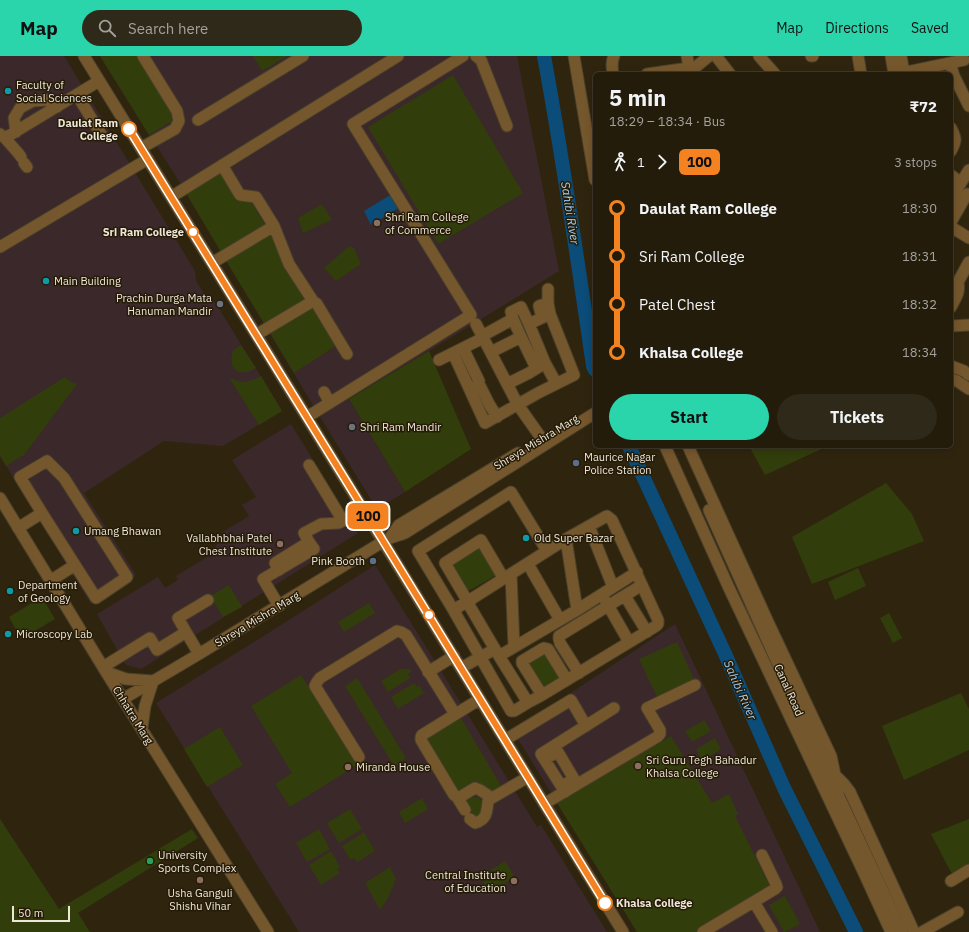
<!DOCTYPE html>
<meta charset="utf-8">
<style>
:root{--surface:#231c0b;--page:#2f2919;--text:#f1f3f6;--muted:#a3a19d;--line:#403a2c;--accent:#2bd5ac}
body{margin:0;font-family:"IBM Plex Sans",sans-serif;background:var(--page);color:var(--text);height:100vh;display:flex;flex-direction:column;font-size:15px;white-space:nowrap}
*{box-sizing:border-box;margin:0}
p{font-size:13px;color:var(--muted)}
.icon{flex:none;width:22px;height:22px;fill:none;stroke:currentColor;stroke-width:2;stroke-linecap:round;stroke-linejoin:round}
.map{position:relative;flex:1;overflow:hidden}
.details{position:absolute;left:593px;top:16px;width:360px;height:376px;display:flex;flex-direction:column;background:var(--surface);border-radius:6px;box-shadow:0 2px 10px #0003,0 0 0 1px var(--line)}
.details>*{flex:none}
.badge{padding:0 8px;border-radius:6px;font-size:14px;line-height:26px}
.scale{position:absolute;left:12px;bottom:10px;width:58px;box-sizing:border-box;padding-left:4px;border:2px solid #ede6d9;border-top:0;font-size:11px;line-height:14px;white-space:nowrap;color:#ede6d9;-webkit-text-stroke:3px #251b06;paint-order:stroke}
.map>.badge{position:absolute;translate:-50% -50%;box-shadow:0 0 0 2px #fff}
.legs{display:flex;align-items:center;gap:6px;height:44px;padding:0 16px;font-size:13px}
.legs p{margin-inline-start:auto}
.overview{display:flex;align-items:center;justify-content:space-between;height:68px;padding:0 16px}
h1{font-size:22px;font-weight:700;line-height:30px}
.primary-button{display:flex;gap:8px;margin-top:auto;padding:8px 16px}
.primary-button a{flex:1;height:46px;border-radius:24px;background:var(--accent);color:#111;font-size:16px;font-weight:700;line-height:46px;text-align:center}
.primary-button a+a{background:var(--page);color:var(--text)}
ul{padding:0 16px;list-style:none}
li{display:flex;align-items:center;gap:14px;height:48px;font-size:15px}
li i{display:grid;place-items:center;width:6px;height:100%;margin:0 5px;background:currentColor}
li i::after{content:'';width:10px;height:10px;margin:-5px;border:3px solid;border-radius:50%;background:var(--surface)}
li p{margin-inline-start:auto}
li:first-child i{background:linear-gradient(#0000 50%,currentColor 0)}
li:last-child i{background:linear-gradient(currentColor 50%,#0000 0)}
header{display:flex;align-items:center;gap:24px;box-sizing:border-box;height:56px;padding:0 20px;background:var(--accent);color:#111}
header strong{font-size:19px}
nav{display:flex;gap:22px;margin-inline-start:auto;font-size:14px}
.search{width:280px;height:36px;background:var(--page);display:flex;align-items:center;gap:10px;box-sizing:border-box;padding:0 14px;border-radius:22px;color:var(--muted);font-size:15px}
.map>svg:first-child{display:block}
.education{fill:#3b282a}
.green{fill:#323d0c}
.water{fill:#0b4c78}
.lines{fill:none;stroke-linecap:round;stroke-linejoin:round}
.river{stroke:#0b4c78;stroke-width:14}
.minor-casing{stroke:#4a402b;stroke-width:13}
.minor{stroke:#75572d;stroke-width:11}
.line-1-casing{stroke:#fff;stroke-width:9}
.line-1{stroke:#f58220;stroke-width:6}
.culture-dot{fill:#0f9aa8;stroke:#251b06;stroke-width:1.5}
.stop-1-dot{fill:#fff;stroke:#f58220;stroke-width:2}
.education-dot{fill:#8d6e63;stroke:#251b06;stroke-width:1.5}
.worship-dot{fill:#6b7280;stroke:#251b06;stroke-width:1.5}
.service-dot{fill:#5c6f8a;stroke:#251b06;stroke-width:1.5}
.leisure-dot{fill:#2e9e5b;stroke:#251b06;stroke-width:1.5}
.labels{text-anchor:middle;stroke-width:3;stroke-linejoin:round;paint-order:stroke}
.poi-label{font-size:11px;fill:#ede6d9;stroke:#251b06;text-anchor:start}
.stop-label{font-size:11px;font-weight:bold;fill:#ede6d9;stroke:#251b06;text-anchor:end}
.street-label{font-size:11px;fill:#ede6d9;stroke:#251b06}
.water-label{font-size:12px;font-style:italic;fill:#a2d1f9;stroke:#251b06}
</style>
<header>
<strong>Map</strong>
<div class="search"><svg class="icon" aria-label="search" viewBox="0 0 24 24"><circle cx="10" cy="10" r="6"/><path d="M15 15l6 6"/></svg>Search here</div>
<nav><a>Map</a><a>Directions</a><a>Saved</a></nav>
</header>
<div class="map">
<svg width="969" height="876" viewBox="0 0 969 876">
<rect width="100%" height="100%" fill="#2f250f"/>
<path class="education" d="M0 0H64L195 215 196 225 205 239 215 246 282 355 223 390 164 385 84 437 136 519 91 548 0 400Z
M100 0H517L559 215 429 295 349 343 405 436 377 453 314 351 180 127Z
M291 368 358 477 141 613 126 609 97 558 158 521 165 532 178 524 176 520 212 498 223 476 249 460 242 449 256 441 232 404Z
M375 509 438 610 537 771 541 769 607 876H299L156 647 259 583Z
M675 568 820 876H637L513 675Z"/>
<path class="green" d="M100 0H138L172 57V65L149 79Z
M253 0H287L262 15Z
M453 19 523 137 438 188 368 71Z
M220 117 251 145 265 169 221 196 186 137Z
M322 148 332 164 303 177 298 162Z
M271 176 286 211 307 243 265 269 225 203Z
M349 190 354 192 361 208 336 225 324 212Z
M314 251 337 289 294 317 270 277Z
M241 289 256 312C238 323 227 312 233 294Z
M429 295 471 393 405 436 349 343Z
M261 320 282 355 259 369 230 323 232 322C241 329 252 325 261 320Z
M65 321 73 327 77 328 24 399 6 410 0 400V362Z
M749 390H828L765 419Z
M886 427 912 458 924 485 812 528 792 481Z
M481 489 498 518 467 536 450 507Z
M858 512 866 530 835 544 828 526Z
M229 529 242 551 223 561 210 540Z
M42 541 55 563 21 583 9 561Z
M369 547 375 557 344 576 338 566Z
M889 557 902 582 893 587 880 562Z
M677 586 694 623 657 641 639 603Z
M543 596 559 622 541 634 525 608Z
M400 613H410L411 616 408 618 410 622 388 636 381 625Z
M301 619 357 709 290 751 275 728 292 717 251 650Z
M357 622 406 702 394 710 345 630Z
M414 627 417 631 419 629 424 637 398 653 391 641Z
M961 637 969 653V694L904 724 882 670Z
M461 662 501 730 491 736 458 737 426 683Z
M704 664 711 675 692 686 685 675Z
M220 671 243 709 207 731 184 693Z
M671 680 712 747 729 738 738 758 735 760 770 831 696 876H637L557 747Z
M715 682 721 693 702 705 696 693Z
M477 741 483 745 484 757 475 762 467 748 466 744 471 742Z
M422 742 428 753 405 767 399 756Z
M350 753 362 773 339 787 327 767Z
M0 763 59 853 192 773 198 782 78 857 90 876H0Z
M969 763V810L953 820 931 778Z
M319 773 330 793 307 806 296 787Z
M364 776 375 795 357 806 354 802 350 804 342 790Z
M331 795 340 811 337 813 340 817 321 829 309 809Z
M505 805 515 821 490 837 480 821Z
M390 811 396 823 388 842 380 854 365 827Z
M785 840 800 868 785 876H784L769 849Z"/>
<path class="water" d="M392 138 400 151 371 169 364 155Z"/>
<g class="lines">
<path class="river" d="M544 0C563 103 578 206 593 310L595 314
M629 390 726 600 784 732 856 876"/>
<defs>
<path id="minor" d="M84 0 255 277 623 876
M476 0 481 4 507 70
M574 0 595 124
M687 0 689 12 693 18
M716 0 730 18
M759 0 775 18
M811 0H813
M858 0 861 18
M891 0 894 18
M901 0 904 17
M950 7 954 20 969 50
M691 15 709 0
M613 18C612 12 611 6 614 0
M647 18 689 12
M897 18 964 4
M77 39 101 78
M198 64 303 0
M951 72C956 82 957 84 951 95
M16 76 14 62 20 52 33 45 47 44 57 51
M0 78 5 82 99 25
M5 82 19 98 21 101
M141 92 175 73 179 65 177 55 143 0
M24 107 27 111
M222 109 240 139 256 141 274 170 289 208 313 245 317 248 347 298
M951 119 961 127
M171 141 398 0
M951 145 957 133 969 114
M951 166 967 138
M951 171 969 182
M0 191 148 103
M212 207 274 170
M548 233V247L550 258
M951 251C956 241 960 237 958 226L969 206
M542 262 539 250 548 247
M513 263 521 281
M476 268 518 349 542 383
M951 270 969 269
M256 279 313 245
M482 280 513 263 511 256 521 251 529 268
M463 292 479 325 478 326 489 348 497 361
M491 296 521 281 536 312
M453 297 485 367 538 337 574 319 550 258 529 268 545 307 529 317 507 328
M439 304 483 282
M545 307 556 327
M951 310 964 315 969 319
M951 323 957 325 969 333
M324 336 330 347
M307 361 471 259 353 68 463 0
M665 390 729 532 863 815 891 876
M688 390 768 566 831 700 835 719 844 728 850 736 914 876
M309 409 343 465
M0 442 106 616 268 876
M709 454 795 646 902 876
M42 457 20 421 47 405 64 422 127 521 96 542 75 509
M607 460 612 464 658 564V568L656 570 542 639 531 645H527L499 600 469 549V546L473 542 566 483 605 461Z
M589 470 613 531
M18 472 42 457 75 509 50 525
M390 482 399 469 518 397
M566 483 577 554
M309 486 304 477 321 468 339 467 363 452
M528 508 560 564
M511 518 514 591
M625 540 647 576
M470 544 455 553 454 555 511 655H514L529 646
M605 544 629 586
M468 546 445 507 481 484 504 523
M279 550 263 523 314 493 309 486 275 507 279 514
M454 555 418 495 511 436 547 495
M186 576 199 598
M499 600 577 554 637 516
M103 611 150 582 157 594 186 576 178 562 208 544
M461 612 495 593
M106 616 126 623 153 625 145 650 142 672
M428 616 454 600
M579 617 560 587 559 583V580L642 529
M542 639 522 607V605L542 593 544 592 548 593 567 624
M123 643 199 598 384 485C390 481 398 480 405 477L595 357
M480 643 422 679 421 681V684L454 739 457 741H460L475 732 480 734 492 742 528 721
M505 684 571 644 586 670
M359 701 315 630 317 626 320 622 397 575 401 576 406 579 455 658
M546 702 558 696 574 723 562 730
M565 736 541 698 614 652
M457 741 465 754
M544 748 657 681 660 678V674L647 652 695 629
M470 763 475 767C490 763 486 751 489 740
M951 825 969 814
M754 846 772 876
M703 876 775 833 777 831 776 828 762 799
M922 876 958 856"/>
</defs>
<use href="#minor" class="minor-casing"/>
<use href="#minor" class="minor"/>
</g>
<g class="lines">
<defs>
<path id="line-1" d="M129 73 369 462 605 847"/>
</defs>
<use href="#line-1" class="line-1-casing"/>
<use href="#line-1" class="line-1"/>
</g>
<g class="culture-dot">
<circle cx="8" cy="35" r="4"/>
<circle cx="46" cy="225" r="4"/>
<circle cx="76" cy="475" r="4"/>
<circle cx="526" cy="482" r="4"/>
<circle cx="10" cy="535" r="4"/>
<circle cx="8" cy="578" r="4"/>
</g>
<g class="stop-1-dot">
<circle cx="129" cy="73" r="7"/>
<circle cx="193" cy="176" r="5"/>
<circle cx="429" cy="559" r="5"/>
<circle cx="605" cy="847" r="7"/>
</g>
<g class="education-dot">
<circle cx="377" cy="167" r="4"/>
<circle cx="280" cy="488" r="4"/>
<circle cx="638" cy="710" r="4"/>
<circle cx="348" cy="711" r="4"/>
<circle cx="200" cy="824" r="4"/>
<circle cx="514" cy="825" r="4"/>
</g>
<g class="worship-dot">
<circle cx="220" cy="248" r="4"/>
<circle cx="352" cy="371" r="4"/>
</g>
<g class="service-dot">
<circle cx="576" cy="407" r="4"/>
<circle cx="373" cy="505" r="4"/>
</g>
<circle class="leisure-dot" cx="150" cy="805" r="4"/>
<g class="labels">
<g class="poi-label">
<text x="16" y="33">Faculty of<tspan x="16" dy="13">Social Sciences</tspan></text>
<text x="385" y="165">Shri Ram College<tspan x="385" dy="13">of Commerce</tspan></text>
<text x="54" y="229">Main Building</text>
<text x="212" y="246" text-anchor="end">Prachin Durga Mata<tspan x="212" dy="13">Hanuman Mandir</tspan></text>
<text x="360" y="375">Shri Ram Mandir</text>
<text x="584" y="405">Maurice Nagar<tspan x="584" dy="13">Police Station</tspan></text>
<text x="84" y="479">Umang Bhawan</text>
<text x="272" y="486" text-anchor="end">Vallabhbhai Patel<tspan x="272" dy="13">Chest Institute</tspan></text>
<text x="534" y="486">Old Super Bazar</text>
<text x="365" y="509" text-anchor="end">Pink Booth</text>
<text x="18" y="533">Department<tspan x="18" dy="13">of Geology</tspan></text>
<text x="16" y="582">Microscopy Lab</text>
<text x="646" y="708">Sri Guru Tegh Bahadur<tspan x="646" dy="13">Khalsa College</tspan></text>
<text x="356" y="715">Miranda House</text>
<text x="158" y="803">University<tspan x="158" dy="13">Sports Complex</tspan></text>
<text x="506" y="823" text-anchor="end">Central Institute<tspan x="506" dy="13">of Education</tspan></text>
<text x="200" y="841" text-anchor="middle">Usha Ganguli<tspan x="200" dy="13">Shishu Vihar</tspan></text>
</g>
<g class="stop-label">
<text x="118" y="71">Daulat Ram<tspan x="118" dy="13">College</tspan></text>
<text x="184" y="180">Sri Ram College</text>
<text x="616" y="851" text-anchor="start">Khalsa College</text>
</g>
<g class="street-label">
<text transform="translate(536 386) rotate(-31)" y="4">Shreya Mishra Marg</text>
<text transform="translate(257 563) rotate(-31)" y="4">Shreya Mishra Marg</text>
<text transform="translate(789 634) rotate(66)" y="4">Canal Road</text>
<text transform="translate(133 659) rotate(58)" y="4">Chhatra Marg</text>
</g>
<g class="water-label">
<text transform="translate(570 157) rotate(81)" y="4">Sahibi River</text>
<text transform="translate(740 634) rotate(66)" y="4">Sahibi River</text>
</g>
</g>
</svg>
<div class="scale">50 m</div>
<b class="badge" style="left:368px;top:460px;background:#f58220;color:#111">100</b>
<section class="details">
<div class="overview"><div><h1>5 min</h1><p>18:29 – 18:34 · Bus</p></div><b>₹72</b></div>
<div class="legs"><svg class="icon" aria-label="walk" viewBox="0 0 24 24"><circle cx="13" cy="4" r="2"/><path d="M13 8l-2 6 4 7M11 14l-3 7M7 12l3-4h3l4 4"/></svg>1<svg class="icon" aria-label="forward" viewBox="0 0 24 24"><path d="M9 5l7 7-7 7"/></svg><b class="badge" style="background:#f58220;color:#111">100</b><p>3 stops</p></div>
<ul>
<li><i style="color:#f58220"></i><b>Daulat Ram College</b><p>18:30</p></li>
<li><i style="color:#f58220"></i><span>Sri Ram College</span><p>18:31</p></li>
<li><i style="color:#f58220"></i><span>Patel Chest</span><p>18:32</p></li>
<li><i style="color:#f58220"></i><b>Khalsa College</b><p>18:34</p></li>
</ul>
<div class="primary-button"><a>Start</a><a>Tickets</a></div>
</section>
</div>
